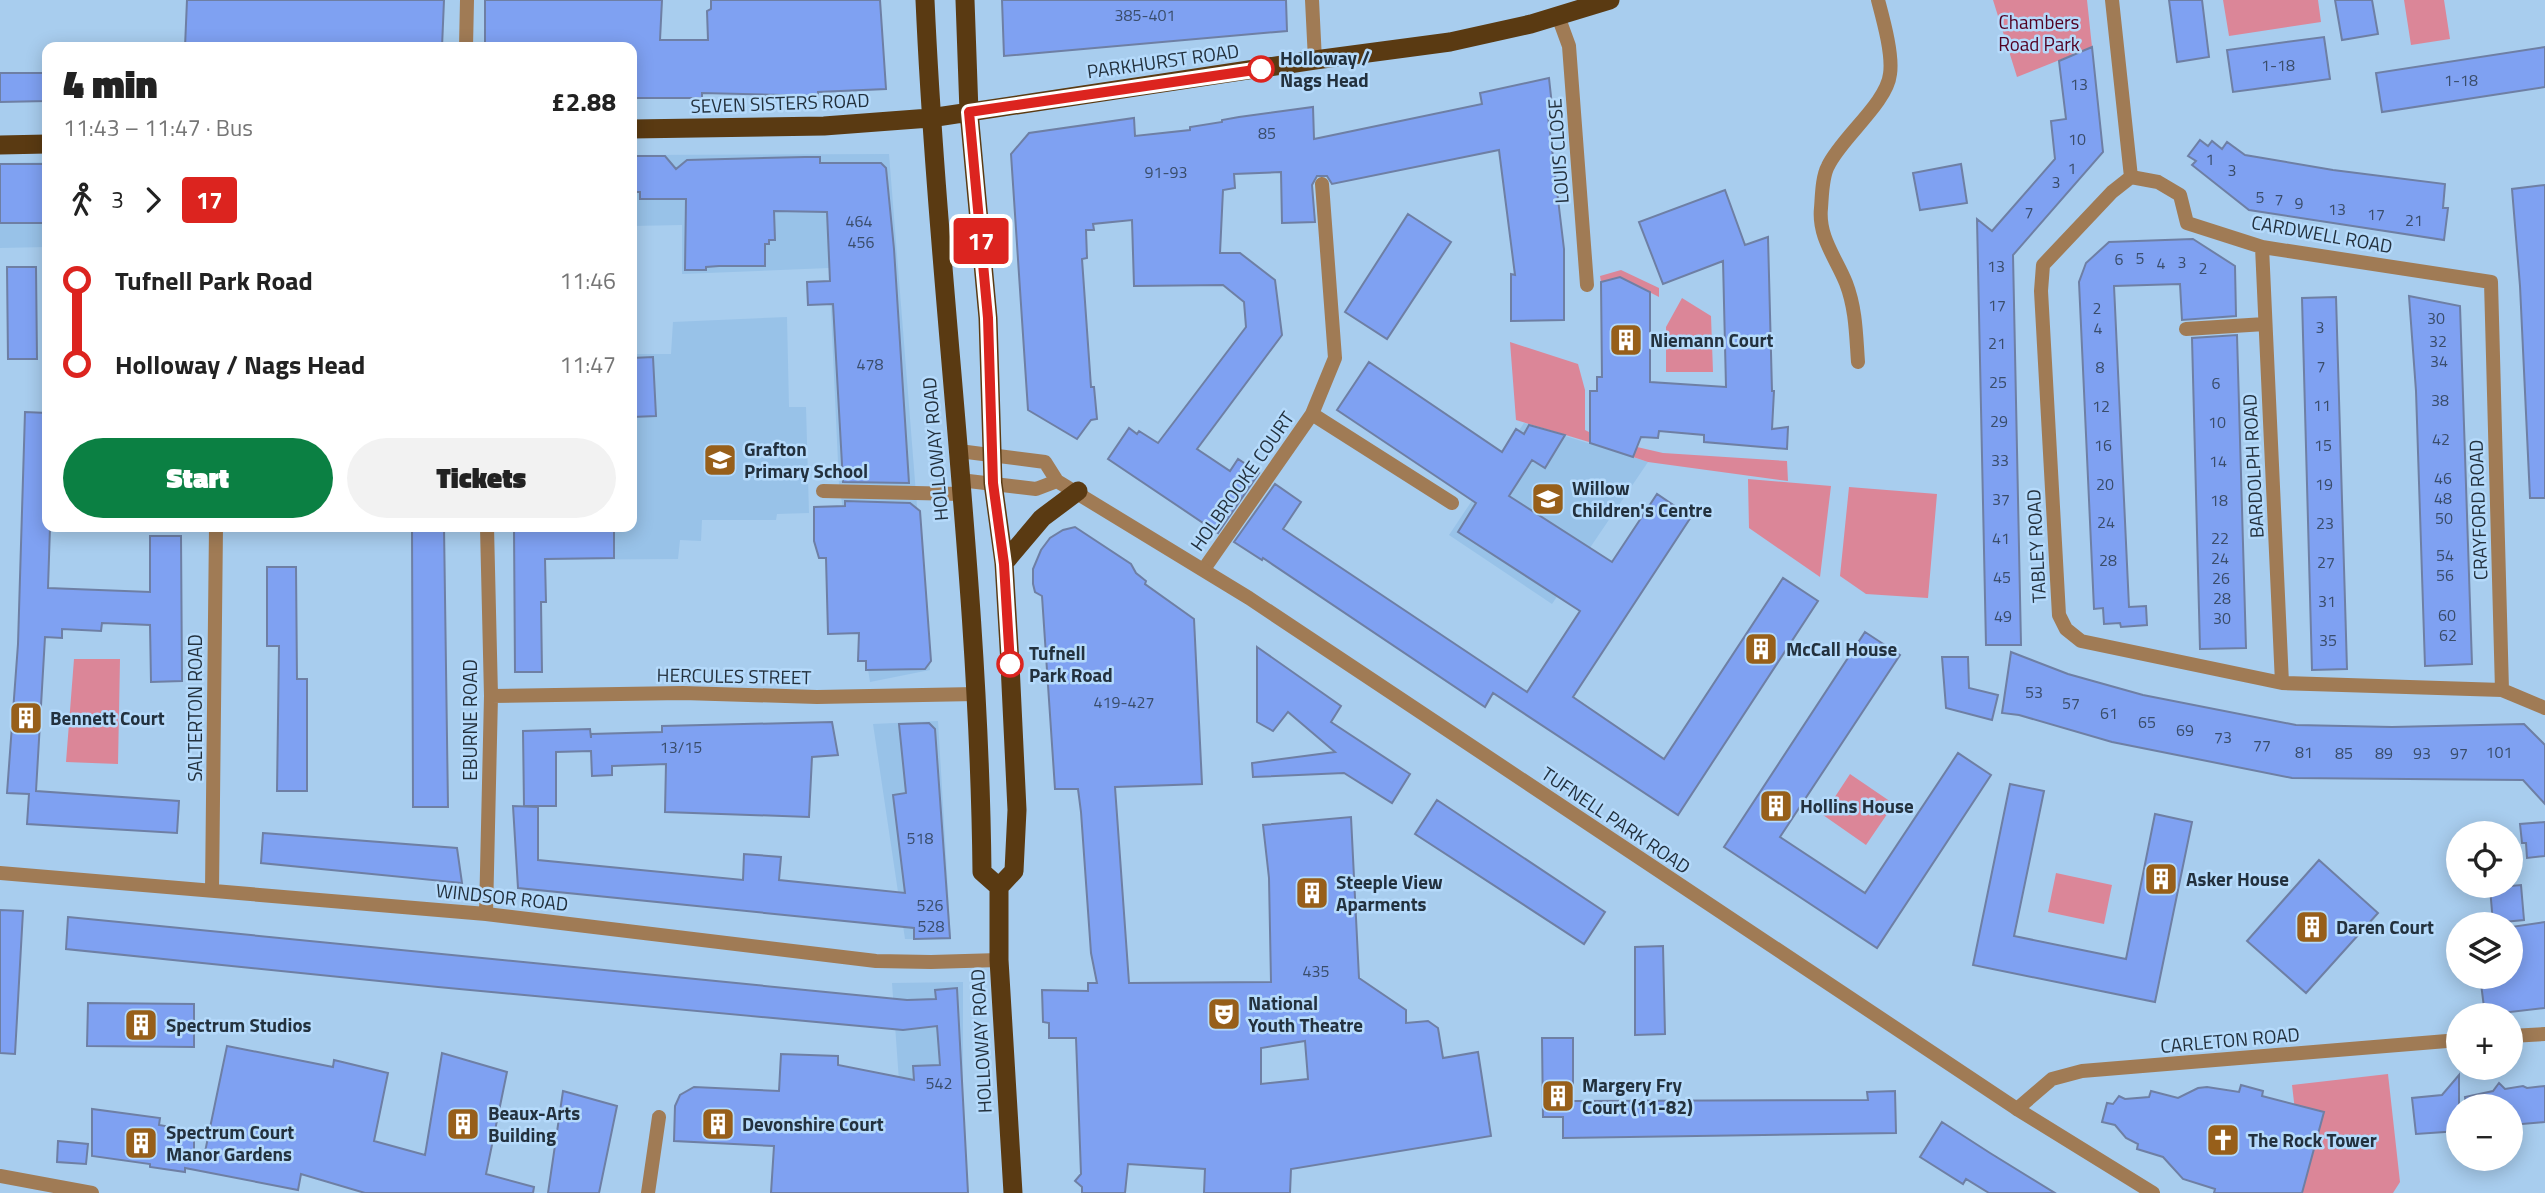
<!DOCTYPE html>
<meta charset="utf-8">
<style>
:root{--surface:#fff;--page:#f2f2f2;--text:#222;--muted:#767676;--accent:#0b8043}
body{margin:0;font-family:"Titillium Web",sans-serif;background:var(--page);color:var(--text);height:100vh;display:flex;flex-direction:column;font-size:26px;white-space:nowrap}
*{box-sizing:border-box;margin:0}
p{font-size:23px;color:var(--muted)}
.icon{flex:none;width:38px;height:38px;fill:none;stroke:currentColor;stroke-width:2;stroke-linecap:round;stroke-linejoin:round}
.map{position:relative;flex:1;overflow:hidden}
.side{position:absolute;left:42px;top:42px;width:595px;height:490px;display:flex;flex-direction:column;background:var(--surface);border-radius:14px;box-shadow:0 4px 18px #0003}
.side>*{flex:none}
.badge{padding:0 14px;border-radius:5px;font-size:24px;line-height:46px}
.fabs{position:absolute;left:2446px;top:821px;display:grid;gap:14px}
.fabs a{display:grid;place-items:center;width:77px;height:77px;border-radius:50%;background:var(--surface);box-shadow:0 4px 18px #0003;font-size:35px}
.map>.badge{position:absolute;translate:-50% -50%;box-shadow:0 0 0 4px #fff}
.legs{display:flex;align-items:center;gap:10px;height:77px;padding:0 21px;font-size:23px}
.legs p{margin-inline-start:auto}
.headline{display:flex;align-items:center;justify-content:space-between;height:119px;padding:0 21px}
h1{font-size:38px;font-weight:800;line-height:52px}
.cta{display:flex;gap:14px;margin-top:auto;padding:14px 21px}
.cta a{flex:1;height:80px;border-radius:42px;background:var(--accent);color:#fff;font-size:28px;font-weight:800;line-height:80px;text-align:center}
.cta a+a{background:var(--page);color:var(--text)}
ul{padding:0 21px;list-style:none}
li{display:flex;align-items:center;gap:24px;height:84px;font-size:26px}
li i{display:grid;place-items:center;width:10px;height:100%;margin:0 9px;background:currentColor}
li i::after{content:'';width:18px;height:18px;margin:-9px;border:5px solid;border-radius:50%;background:var(--surface)}
li p{margin-inline-start:auto}
li:first-child i{background:linear-gradient(#0000 50%,currentColor 0)}
li:last-child i{background:linear-gradient(currentColor 50%,#0000 0)}
.map>svg:first-child{display:block}
.built{fill:#98c2e8}
.green{fill:#db8698}
.building{fill:#7fa1f2;stroke:#6e7fa4;stroke-width:2;fill-rule:evenodd}
.lines{fill:none;stroke-linecap:round;stroke-linejoin:round}
.minor{stroke:#a07b55;stroke-width:14}
.tertiary{stroke:#a07b55;stroke-width:14}
.trunk{stroke:#5a3a12;stroke-width:19}
.line-1-casing{stroke:#fff;stroke-width:16}
.line-1{stroke:#dc241f;stroke-width:10}
.stop-1-dot{fill:#fff;stroke:#dc241f;stroke-width:3.5}
.labels{text-anchor:middle;stroke-width:5;stroke-linejoin:round;paint-order:stroke}
.number-label{font-size:16px;fill:#3a4d6b}
.park-label{font-size:19px;fill:#520121;stroke:#b5dafb}
.stop-label{font-size:19px;font-weight:bold;fill:#23313e;stroke:#b5dafb;text-anchor:start}
.street-label{font-size:19px;fill:#23313e;stroke:#b5dafb}
.poi-label{font-size:19px;font-weight:bold;fill:#23313e;stroke:#b5dafb;text-anchor:start}
</style>
<div class="map">
<svg width="2545" height="1193" viewBox="0 0 2545 1193">
<rect width="100%" height="100%" fill="#a8cdee"/>
<path class="built" d="M889 154 930 670 870 682 839 484 829 268 682 274V225L632 226V155Z
M47 162V247L0 248V163Z
M787 317 789 407H806L809 513 777 514 776 520H702L701 541 680 540 678 559 514 560 513 527H632V354H671L673 322Z
M1524 423 1648 462 1552 604 1449 535Z
M938 721 951 940 905 939 873 724Z
M963 982V1193H907L892 983Z"/>
<path class="green" d="M1993 0H2087L2092 47 2017 77Z
M2223 0H2318L2321 22 2229 36Z
M2404 0H2444L2450 39 2411 45Z
M1621 270 1659 288V297L1620 277 1601 282 1600 276Z
M1682 298 1711 316 1713 372H1666V327Z
M1510 342 1578 364 1585 390V430L1591 433 1589 442 1516 420Z
M1637 447 1663 453 1787 461 1788 481 1648 462 1633 457Z
M1748 479 1831 486 1820 577 1749 528Z
M1849 487 1937 494 1928 598 1866 594 1840 576Z
M74 659H120L118 764 66 762Z
M1850 774 1894 804 1866 845 1823 815Z
M2056 873 2112 885 2104 924 2048 912Z
M2388 1074 2400 1182 2393 1193H2283L2301 1162 2292 1085Z"/>
<path class="building" d="M187 0H444L442 47H185Z
M485 0H662L660 40H708L707 11 711 9V0H880L886 89 818 92V96L702 93V98H632V47H485Z
M1002 0H1286L1287 31 1004 56Z
M2169 0H2202L2209 57 2177 62Z
M2335 0H2372L2378 34 2342 40Z
M2324 37 2330 79 2233 92 2227 50Z
M2092 47 2103 152 2013 255 2021 645H1986L1977 219 1992 231 2055 159 2051 121 2066 119 2059 61Z
M2545 47V87L2382 112 2376 73Z
M0 73H47V101L0 102Z
M1549 78 1553 115 1548 116 1564 249V320L1511 321V274L1515 275 1499 150 1332 184 1327 176H1317L1312 185 1315 222 1282 223 1281 172 1234 174 1235 188 1223 190 1220 253H1240L1275 280 1282 335 1197 449 1230 471 1238 459 1259 473 1218 533 1108 459 1129 428 1137 434 1139 431 1158 443 1246 327 1244 302 1223 285 1134 286 1132 220 1093 224 1094 230H1086L1087 258 1082 259 1091 387H1094L1097 419 1091 420 1077 439 1028 410 1011 154 1029 133 1134 118 1135 136 1190 130V127L1222 122V120L1239 117 1313 107 1314 139 1482 104 1480 93Z
M2200 140 2208 146 2212 141 2222 149 2227 142 2245 155 2333 170 2445 184 2443 208H2448L2444 240 2249 210 2192 165 2196 161 2188 156Z
M632 156H665L676 169 687 160 805 157H820V163H881L886 168 894 249 909 483 843 482 833 304 808 305 807 282 830 281 827 212 774 211 775 240H769V244H765V266H719L706 267V270H685L686 199H640V192H632Z
M0 164H47V223H0Z
M1961 164 1967 203 1920 210 1913 173Z
M2545 185V498H2530L2520 286 2512 189Z
M1725 190 1745 245 1768 237 1772 391H1774L1772 429 1788 427 1787 449 1704 442V435L1659 431 1658 438 1641 437 1633 457 1590 443V391H1597V377H1602L1601 282 1620 277 1650 292V382L1726 387 1723 261 1663 284 1639 222Z
M1408 214 1451 242 1387 339 1345 312Z
M2193 239 2235 266 2236 316 2182 320 2180 284 2114 286 2129 607 2146 606 2147 625 2121 627 2120 623 2104 624 2103 608 2094 609 2079 282 2086 263 2109 242Z
M7 267H36L37 359H8Z
M2409 296 2460 306 2472 664 2425 666 2416 391Z
M2336 297 2347 669 2312 670 2302 298Z
M2237 335 2246 648 2200 649 2192 338Z
M653 357 656 416 632 417V358Z
M1369 362 1502 452 1516 429 1524 434 1529 425 1565 435 1545 468 1532 460 1509 496 1612 562 1657 494 1691 517 1573 697 1664 759 1783 578 1818 601 1678 815 1493 693 1485 707 1263 558 1262 560 1234 542 1275 484 1301 502 1283 529 1527 692 1580 611 1458 532 1476 503 1337 410Z
M25 412 47 413V527H50L48 588 150 592V536H181L182 681 151 682 150 625 102 623 101 631 62 629V638L45 637 36 791 179 801 177 833 27 824 29 794 7 793 18 644Z
M845 501 910 503 920 511 931 661 925 669 866 670V661H858L859 633 828 634 826 558H819L814 541V507L845 506Z
M412 527H444L448 807H413Z
M514 527H614V558L545 559 546 602H541L542 672H515Z
M1075 527 1131 564 1136 573 1146 581 1145 584 1194 619 1202 784 1115 787 1129 983 1271 982 1269 878 1263 825 1351 817 1359 978 1406 1010V1023L1428 1021 1438 1028 1443 1058 1478 1052 1491 1136 1291 1169 1290 1193H1204L1205 1169 1128 1164 1125 1193H1082V1187L1075 1181 1081 1174 1076 1038H1049V1023L1043 1022 1042 990 1088 991V983H1097L1091 953 1081 812 1078 789H1055L1042 596 1035 592 1033 584V569L1041 550 1050 538 1063 530ZM1305 1041 1308 1079 1261 1084V1048Z
M267 567H296L297 679H307V791H277L279 646H267Z
M1865 632 1900 655 1780 837 1865 893 1958 753 1991 775 1877 948 1724 847Z
M1257 647 1341 706 1331 722 1410 774 1392 803 1344 773 1253 777 1252 763 1335 752 1288 712 1273 731 1257 722Z
M2011 652 2068 674 2143 695 2296 725 2392 727 2524 724 2545 745V804L2523 780 2292 778 2112 742 2019 715 2002 713Z
M1942 657H1968L1969 688 1998 695 1992 720 1946 708Z
M832 722 838 755 812 757 809 817 665 812 666 764 612 766V775L592 776 591 751 556 752V806H524L523 731 590 729 591 738V734L662 732V726Z
M929 723 935 729 950 938 914 939V928L518 888 513 806 538 807V860L743 880 744 854 781 857 779 880 905 893 893 795 906 793 899 724Z
M2010 784 2044 791 2014 936 2126 959 2155 814 2192 822 2155 1002 1973 965Z
M1437 800 1605 912 1584 944 1415 834Z
M2545 822V856L2527 858 2526 843H2522L2520 824Z
M263 833 457 848 462 883 261 863Z
M2319 860 2378 913 2306 993 2247 941Z
M2521 885 2524 920 2493 923 2490 888Z
M0 910 23 911 15 1054 0 1053Z
M68 917 907 1000 936 999 935 990 957 988 968 1193H771L774 1146 674 1141 675 1106 680 1095 694 1087 779 1091 781 1054 838 1056V1065L914 1080 913 1066 940 1065 937 1026 903 1030 438 987 66 949Z
M2545 922V1008L2485 1015 2480 976H2511V927Z
M1663 946 1665 1034 1635 1035V947Z
M88 1003 194 1004V1047L87 1046Z
M1542 1038H1573V1101L1868 1100 1867 1092 1895 1091 1896 1133 1563 1138V1117H1543Z
M227 1046 333 1067 334 1060 388 1073 374 1141 425 1155 442 1053 507 1072 486 1174 534 1187 533 1193H365L301 1174 298 1190 185 1168V1172L150 1167V1164L92 1156V1109L160 1118 159 1125 194 1131V1151L205 1152Z
M2459 1075V1131L2416 1134 2412 1098 2442 1095Z
M2499 1083 2505 1089 2523 1086 2527 1088 2545 1086V1122L2511 1125V1106H2466L2465 1097 2493 1091Z
M2241 1085 2263 1091 2262 1096 2324 1112 2302 1193H2214L2215 1189 2183 1179 2163 1157 2137 1149 2138 1144 2126 1138 2115 1125 2102 1122 2107 1103 2113 1104 2119 1096 2125 1099 2149 1097 2151 1091 2178 1098 2198 1088 2207 1087 2239 1092Z
M563 1091 617 1106 599 1193H548Z
M1942 1122 1990 1153 2055 1193H1989L1966 1179 1963 1184 1920 1157Z
M58 1141 88 1144 86 1164 57 1162Z"/>
<g class="lines">
<path class="minor" d="M1312 0 1315 60
M2112 0 2131 177
M1558 16 1569 46 1587 285
M466 47 467 0
M2131 177 2112 192 2043 265 2041 291 2059 615 2066 629 2081 641 2282 683 2502 690 2545 708
M2131 177 2158 182 2180 195 2187 223 2262 247 2491 282 2502 690
M2262 247 2282 683
M2186 329 2265 324
M1858 362C1856 335 1856 309 1846 283 1836 258 1818 237 1821 208 1822 196 1822 177 1828 166 1841 138 1887 103 1890 74 1893 54 1883 19 1878 0
M1312 414 1452 503
M823 491 961 494
M1204 569 1312 414 1335 358 1322 184
M491 696 683 693 817 697 976 694
M0 873 486 914 876 961 931 962 999 960
M212 890 216 527
M486 914 491 696 487 527
M2511 1036 2545 1034
M2017 1109 2052 1079 2082 1071 2459 1040
M0 1176 92 1193
M648 1193 659 1117"/>
<path class="tertiary" d="M959 451 1045 462 1057 481 1249 598 2017 1109 2153 1193
M960 480 1036 489 1057 481"/>
<path class="trunk" d="M925 0C938 291 979 581 982 872L999 887
M965 0 969 112 988 318 993 483 1004 563 1010 664 1017 810 1014 871 999 887V960L1013 1193
M632 129 824 126 930 118 1315 60 1450 42 1531 24 1610 0
M0 145 47 144
M1004 563 1042 518 1078 491"/>
</g>
<g class="lines">
<defs>
<path id="line-1" d="M1010 664 1004 564 993 483 988 318 969 112 1261 69"/>
</defs>
<use href="#line-1" class="line-1-casing"/>
<use href="#line-1" class="line-1"/>
</g>
<defs>
<symbol id="building-square" viewBox="-11 -11 22 22"><rect x="-9" y="-9" width="18" height="18" rx="4" fill="#975f1a" stroke="#b5dafb"/><path d="M-4-6H4V6H1V3H-1V6H-4ZM-2.5-4.3h1.7v1.8h-1.7ZM.8-4.3h1.7v1.8H.8ZM-2.5-1h1.7V.8h-1.7ZM.8-1h1.7V.8H.8Z" fill="#fff"/></symbol>
<symbol id="school-square" viewBox="-11 -11 22 22"><rect x="-9" y="-9" width="18" height="18" rx="4" fill="#975f1a" stroke="#b5dafb"/><path d="M0-5L7-2L0 1L-7-2ZM-4 1L0 2.5L4 1V4Q0 6-4 4Z" fill="#fff"/></symbol>
<symbol id="theatre-square" viewBox="-11 -11 22 22"><rect x="-9" y="-9" width="18" height="18" rx="4" fill="#975f1a" stroke="#b5dafb"/><path d="M-5-5.5Q0-4 5-5.5V0Q5 5 0 6Q-5 5-5 0ZM-3.3-2.5H-1v1.5H-3.3ZM1-2.5H3.3v1.5H1ZM-2.8 1Q0 5.5 2.8 1Z" fill="#fff"/></symbol>
<symbol id="church-square" viewBox="-11 -11 22 22"><rect x="-9" y="-9" width="18" height="18" rx="4" fill="#975f1a" stroke="#b5dafb"/><path d="M-1.2-6h2.4v3.5h3.3v2.4h-3.3V6h-2.4V-.1h-3.3v-2.4h3.3Z" fill="#fff"/></symbol>
</defs>
<g fill-rule="evenodd">
<use href="#building-square" x="1607" y="321" width="38" height="38"/>
<use href="#school-square" x="701" y="441" width="38" height="38"/>
<use href="#school-square" x="1529" y="480" width="38" height="38"/>
<use href="#building-square" x="1742" y="630" width="38" height="38"/>
<use href="#building-square" x="7" y="699" width="38" height="38"/>
<use href="#building-square" x="1757" y="787" width="38" height="38"/>
<use href="#building-square" x="2142" y="860" width="38" height="38"/>
<use href="#building-square" x="1293" y="874" width="38" height="38"/>
<use href="#building-square" x="2293" y="908" width="38" height="38"/>
<use href="#theatre-square" x="1205" y="995" width="38" height="38"/>
<use href="#building-square" x="122" y="1006" width="38" height="38"/>
<use href="#building-square" x="1539" y="1077" width="38" height="38"/>
<use href="#building-square" x="444" y="1105" width="38" height="38"/>
<use href="#building-square" x="699" y="1105" width="38" height="38"/>
<use href="#church-square" x="2204" y="1121" width="38" height="38"/>
<use href="#building-square" x="122" y="1124" width="38" height="38"/>
</g>
<g class="stop-1-dot">
<circle cx="1261" cy="69" r="12"/>
<circle cx="1010" cy="664" r="12"/>
</g>
<g class="labels">
<g class="number-label">
<text x="1145" y="21">385-401</text>
<text x="2278" y="71">1-18</text>
<text x="2461" y="86">1-18</text>
<text x="2079" y="90">13</text>
<text x="1267" y="139">85</text>
<text x="2077" y="145">10</text>
<text x="2210" y="165">1</text>
<text x="2072" y="174">1</text>
<text x="2232" y="176">3</text>
<text x="1166" y="178">91-93</text>
<text x="2056" y="188">3</text>
<text x="2260" y="203">5</text>
<text x="2279" y="205">7</text>
<text x="2299" y="209">9</text>
<text x="2337" y="215">13</text>
<text x="2029" y="218">7</text>
<text x="2376" y="220">17</text>
<text x="2414" y="226">21</text>
<text x="859" y="227">464</text>
<text x="861" y="248">456</text>
<text x="2140" y="264">5</text>
<text x="2119" y="265">6</text>
<text x="2182" y="268">3</text>
<text x="2161" y="269">4</text>
<text x="1996" y="272">13</text>
<text x="2203" y="274">2</text>
<text x="1997" y="311">17</text>
<text x="2097" y="314">2</text>
<text x="2436" y="324">30</text>
<text x="2320" y="333">3</text>
<text x="2098" y="334">4</text>
<text x="2438" y="347">32</text>
<text x="1997" y="349">21</text>
<text x="2439" y="367">34</text>
<text x="870" y="370">478</text>
<text x="2321" y="372">7</text>
<text x="2100" y="373">8</text>
<text x="1998" y="388">25</text>
<text x="2216" y="389">6</text>
<text x="2440" y="406">38</text>
<text x="2322" y="411">11</text>
<text x="2101" y="412">12</text>
<text x="1999" y="427">29</text>
<text x="2217" y="428">10</text>
<text x="2441" y="445">42</text>
<text x="2103" y="451">16</text>
<text x="2323" y="451">15</text>
<text x="2000" y="466">33</text>
<text x="2218" y="467">14</text>
<text x="2443" y="484">46</text>
<text x="2105" y="490">20</text>
<text x="2324" y="490">19</text>
<text x="2443" y="504">48</text>
<text x="2001" y="505">37</text>
<text x="2219" y="506">18</text>
<text x="2444" y="524">50</text>
<text x="2106" y="528">24</text>
<text x="2325" y="529">23</text>
<text x="2001" y="544">41</text>
<text x="2220" y="544">22</text>
<text x="2445" y="561">54</text>
<text x="2220" y="564">24</text>
<text x="2108" y="566">28</text>
<text x="2326" y="568">27</text>
<text x="2445" y="581">56</text>
<text x="2002" y="583">45</text>
<text x="2221" y="584">26</text>
<text x="2222" y="604">28</text>
<text x="2327" y="607">31</text>
<text x="2447" y="621">60</text>
<text x="2003" y="622">49</text>
<text x="2222" y="624">30</text>
<text x="2448" y="641">62</text>
<text x="2328" y="646">35</text>
<text x="2034" y="698">53</text>
<text x="1124" y="708">419-427</text>
<text x="2071" y="709">57</text>
<text x="2109" y="719">61</text>
<text x="2147" y="728">65</text>
<text x="2185" y="736">69</text>
<text x="2223" y="743">73</text>
<text x="2262" y="751">77</text>
<text x="681" y="753">13/15</text>
<text x="2304" y="758">81</text>
<text x="2499" y="758">101</text>
<text x="2344" y="759">85</text>
<text x="2384" y="759">89</text>
<text x="2422" y="759">93</text>
<text x="2459" y="759">97</text>
<text x="920" y="844">518</text>
<text x="930" y="911">526</text>
<text x="931" y="932">528</text>
<text x="1316" y="977">435</text>
<text x="939" y="1089">542</text>
</g>
<g class="park-label">
<text x="2039" y="29">Chambers<tspan x="2039" dy="22">Road Park</tspan></text>
</g>
<g class="stop-label">
<text x="1280" y="65">Holloway /<tspan x="1280" dy="22">Nags Head</tspan></text>
<text x="1029" y="660">Tufnell<tspan x="1029" dy="22">Park Road</tspan></text>
</g>
<g class="street-label">
<text transform="translate(1163 61) rotate(-8)" y="7">PARKHURST ROAD</text>
<text transform="translate(780 103) rotate(-2)" y="7">SEVEN SISTERS ROAD</text>
<text transform="translate(1558 151) rotate(-94)" y="7">LOUIS CLOSE</text>
<text transform="translate(2322 234) rotate(10)" y="7">CARDWELL ROAD</text>
<text transform="translate(935 449) rotate(-95)" y="7">HOLLOWAY ROAD</text>
<text transform="translate(2253 466) rotate(-93)" y="7">BARDOLPH ROAD</text>
<text transform="translate(1242 481) rotate(-55)" y="7">HOLBROOKE COURT</text>
<text transform="translate(2478 510) rotate(-92)" y="7">CRAYFORD ROAD</text>
<text transform="translate(2036 546) rotate(-93)" y="7">TABLEY ROAD</text>
<text transform="translate(734 676) rotate(1)" y="7">HERCULES STREET</text>
<text transform="translate(195 708) rotate(-90)" y="7">SALTERTON ROAD</text>
<text transform="translate(470 720) rotate(-90)" y="7">EBURNE ROAD</text>
<text transform="translate(1616 820) rotate(34)" y="7">TUFNELL PARK ROAD</text>
<text transform="translate(502 897) rotate(6)" y="7">WINDSOR ROAD</text>
<text transform="translate(2230 1040) rotate(-5)" y="7">CARLETON ROAD</text>
<text transform="translate(981 1041) rotate(-93)" y="7">HOLLOWAY ROAD</text>
</g>
<g class="poi-label">
<text x="1650" y="347">Niemann Court</text>
<text x="744" y="456">Grafton<tspan x="744" dy="22">Primary School</tspan></text>
<text x="1572" y="495">Willow<tspan x="1572" dy="22">Children's Centre</tspan></text>
<text x="1786" y="656">McCall House</text>
<text x="50" y="725">Bennett Court</text>
<text x="1800" y="813">Hollins House</text>
<text x="2186" y="886">Asker House</text>
<text x="1336" y="889">Steeple View<tspan x="1336" dy="22">Aparments</tspan></text>
<text x="2336" y="934">Daren Court</text>
<text x="1248" y="1010">National<tspan x="1248" dy="22">Youth Theatre</tspan></text>
<text x="166" y="1032">Spectrum Studios</text>
<text x="1582" y="1092">Margery Fry<tspan x="1582" dy="22">Court (11-82)</tspan></text>
<text x="488" y="1120">Beaux-Arts<tspan x="488" dy="22">Building</tspan></text>
<text x="742" y="1131">Devonshire Court</text>
<text x="166" y="1139">Spectrum Court<tspan x="166" dy="22">Manor Gardens</tspan></text>
<text x="2248" y="1147">The Rock Tower</text>
</g>
</g>
</svg>
<div class="fabs">
<a><svg class="icon" aria-label="locate" viewBox="0 0 24 24"><circle cx="12" cy="12" r="6"/><path d="M12 2v4M12 18v4M2 12h4M18 12h4"/></svg></a>
<a><svg class="icon" aria-label="layers" viewBox="0 0 24 24"><path d="M12 4l9 5-9 5-9-5zM3 14l9 5 9-5"/></svg></a>
<a>+</a>
<a>−</a>
</div>
<b class="badge" style="left:981px;top:241px;background:#dc241f;color:#fff">17</b>
<section class="side">
<div class="headline"><div><h1>4 min</h1><p>11:43 – 11:47 · Bus</p></div><b>£2.88</b></div>
<div class="legs"><svg class="icon" aria-label="walk" viewBox="0 0 24 24"><circle cx="13" cy="4" r="2"/><path d="M13 8l-2 6 4 7M11 14l-3 7M7 12l3-4h3l4 4"/></svg>3<svg class="icon" aria-label="forward" viewBox="0 0 24 24"><path d="M9 5l7 7-7 7"/></svg><b class="badge" style="background:#dc241f;color:#fff">17</b></div>
<ul>
<li><i style="color:#dc241f"></i><b>Tufnell Park Road</b><p>11:46</p></li>
<li><i style="color:#dc241f"></i><b>Holloway / Nags Head</b><p>11:47</p></li>
</ul>
<div class="cta"><a>Start</a><a>Tickets</a></div>
</section>
</div>
